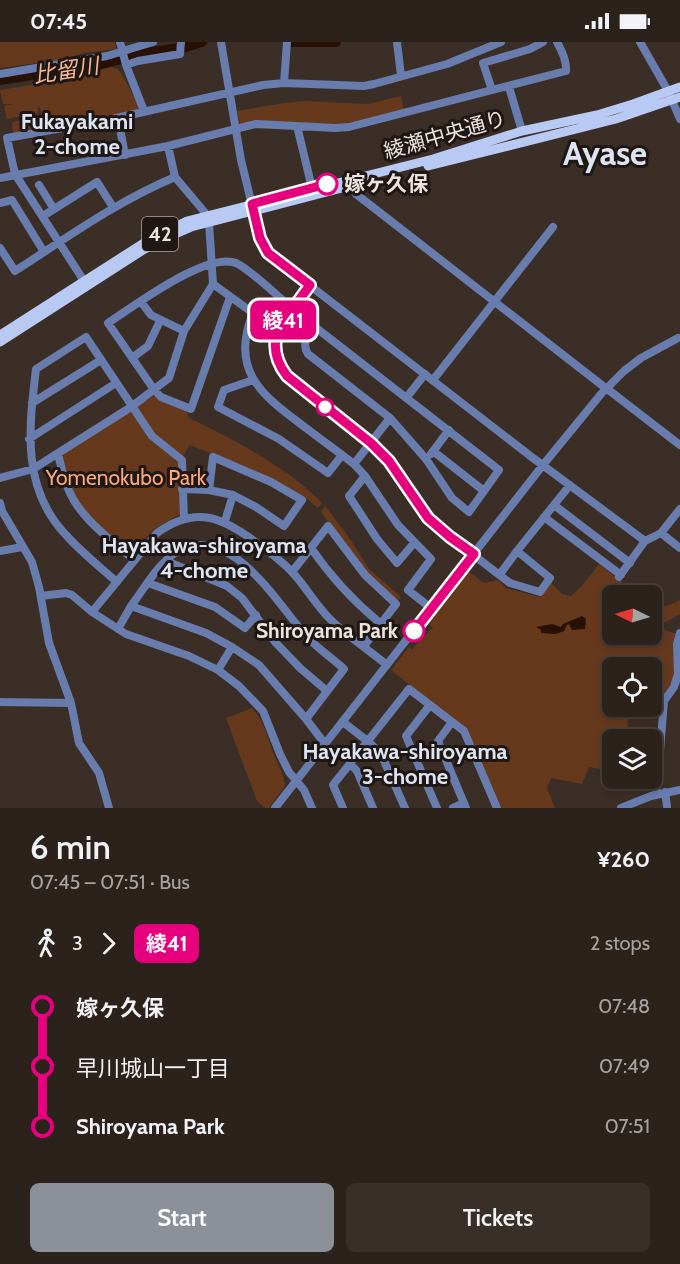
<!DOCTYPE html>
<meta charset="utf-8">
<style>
:root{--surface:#2c221c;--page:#382f29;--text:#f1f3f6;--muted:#a6a4a3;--line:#483f3b;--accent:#8c9099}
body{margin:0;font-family:Cabin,"Noto Sans JP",sans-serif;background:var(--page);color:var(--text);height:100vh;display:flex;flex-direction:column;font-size:22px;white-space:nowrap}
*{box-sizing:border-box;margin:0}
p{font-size:20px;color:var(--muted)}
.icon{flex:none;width:33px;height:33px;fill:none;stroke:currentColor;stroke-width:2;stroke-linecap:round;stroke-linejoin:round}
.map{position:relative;height:766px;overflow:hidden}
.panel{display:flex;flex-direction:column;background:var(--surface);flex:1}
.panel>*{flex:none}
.badge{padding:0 12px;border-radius:9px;font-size:21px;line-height:39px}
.needle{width:39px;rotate:275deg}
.fabs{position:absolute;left:602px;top:543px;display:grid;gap:12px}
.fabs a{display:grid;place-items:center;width:60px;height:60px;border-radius:9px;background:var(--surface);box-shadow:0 3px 9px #0003,0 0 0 2px var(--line);font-size:30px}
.map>.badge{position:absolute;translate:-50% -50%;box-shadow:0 0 0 3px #fff}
.legs{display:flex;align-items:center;gap:9px;height:66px;padding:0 30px;font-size:20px}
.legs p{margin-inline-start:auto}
.head{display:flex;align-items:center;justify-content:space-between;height:102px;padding:0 30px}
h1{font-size:33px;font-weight:600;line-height:45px}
.button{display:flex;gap:12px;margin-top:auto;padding:12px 30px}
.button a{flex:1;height:69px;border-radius:9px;background:var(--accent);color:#fff;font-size:24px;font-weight:600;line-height:69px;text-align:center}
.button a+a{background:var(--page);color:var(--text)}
ul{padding:0 30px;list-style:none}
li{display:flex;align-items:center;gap:21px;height:60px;font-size:22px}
li i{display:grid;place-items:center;width:9px;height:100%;margin:0 8px;background:currentColor}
li i::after{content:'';width:15px;height:15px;margin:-8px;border:4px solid;border-radius:50%;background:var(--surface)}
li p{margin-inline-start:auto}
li:first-child i{background:linear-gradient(#0000 50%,currentColor 0)}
li:last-child i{background:linear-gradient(currentColor 50%,#0000 0)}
.status{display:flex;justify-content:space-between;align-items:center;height:42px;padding:0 30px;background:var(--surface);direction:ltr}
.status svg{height:16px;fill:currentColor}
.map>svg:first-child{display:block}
.green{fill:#66391d}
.water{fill:#281003}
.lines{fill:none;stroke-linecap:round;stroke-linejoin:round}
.river{stroke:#281003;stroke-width:10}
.minor{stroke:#687cae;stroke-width:8}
.major{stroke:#b8caf3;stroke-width:9}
.line-1-casing{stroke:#fff;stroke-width:14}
.line-1{stroke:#e6007e;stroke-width:9}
.stop-1-dot{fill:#fff;stroke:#e6007e;stroke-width:3}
.labels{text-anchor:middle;stroke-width:6;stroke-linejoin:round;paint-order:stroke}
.shield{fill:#1e1714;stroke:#aea6a1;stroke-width:1.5}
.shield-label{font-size:20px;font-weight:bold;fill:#ece3de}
.street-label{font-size:21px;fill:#ece3de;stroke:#1e1714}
.stop-label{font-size:21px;font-weight:bold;fill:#ece3de;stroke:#1e1714;text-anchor:start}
.park-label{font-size:21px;fill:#fda878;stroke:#1e1714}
.water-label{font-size:22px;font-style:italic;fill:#f7b793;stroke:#1e1714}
.neighbourhood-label{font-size:22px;font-weight:bold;fill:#dee4f2;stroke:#1e1714}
.town-label{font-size:33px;font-weight:bold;fill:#dee4f2;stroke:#1e1714}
</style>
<div class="status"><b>07:45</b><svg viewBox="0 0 49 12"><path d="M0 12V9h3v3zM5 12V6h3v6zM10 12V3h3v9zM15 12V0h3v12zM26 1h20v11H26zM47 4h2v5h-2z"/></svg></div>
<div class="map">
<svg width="680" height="766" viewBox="0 0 680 766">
<rect width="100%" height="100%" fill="#3b2e26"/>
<path class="green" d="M0 0H115L116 7 84 11 60 18 0 26Z
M111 25 118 27C127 40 132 52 139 65L137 68 13 92 12 80 42 74 40 66 37 65 39 71 7 77 4 64 13 62H3L0 48 42 41Z
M401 54 404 69 348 83 240 82 237 69 284 61 307 59 368 62Z
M153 354 187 370 189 376C233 397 289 426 322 461L318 466 306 456 259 431 190 403 179 420 180 472 154 487 131 512C114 497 92 482 80 462 71 448 67 430 62 413Z
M325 464 348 494 369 527 399 553 401 556 397 559 362 525 321 470Z
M599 522 622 540 634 553 612 554V592H651V583L680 593V645L677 635 666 653 651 651V626H612V664L639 665 630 673 627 683 641 697 612 698V708L607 715 612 722V729L589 725 582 742 551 736 547 746 555 766H500L466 687 391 628 409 605 412 608C418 599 426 594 433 585L429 583 431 577 468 529 484 541 498 538 506 546 539 555 551 541 562 552 571 554 581 545Z
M680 557V572L666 580 651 578V569L677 560Z
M252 666C265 680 267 696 274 713 279 725 284 732 285 744L269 766H265L257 759 226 676Z"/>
<path class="water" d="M582 574 586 577 585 587 572 588 569 582 567 583 564 589 556 592 541 591V588L536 585 552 582 561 585 563 582Z"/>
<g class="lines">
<path class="river" d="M292 0H336
M0 38 106 21 145 11 186 5 202 0"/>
<path class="minor" d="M120 0 126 23 144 69
M221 0 241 118 260 196 268 211 533 416 645 499
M397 0 401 34
M640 0 668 49 680 77
M126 23 138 19 180 12 181 0
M0 32 107 14 153 0
M284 41 287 0
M509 45 522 89
M492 48 483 21 530 7 543 0
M118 76 125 113
M297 84 312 146
M168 104 175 135 207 173
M0 136 168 104 256 82 336 86 349 85 566 29C567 20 562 9 557 0
M39 143 54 167
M350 143 356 152 603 344
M0 161 12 158 44 210
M43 174 97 140 113 165
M0 206 15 229C68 195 116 160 175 135
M84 239 15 132 7 96 112 77 263 43 284 41 364 44 374 42 447 22 501 0
M213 242 253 271C230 327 260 352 302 383 319 396 337 409 354 422L365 434 398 483 431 517 408 548 432 567
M310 243C288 274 259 295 287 335L371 401 389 419 428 476 450 495 510 541 540 550 550 536 517 509 570 443
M230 255 191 367 161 355 155 349 108 281C133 265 209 207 238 222 254 231 277 254 292 266
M141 260 151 273 184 289
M315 285 499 428 469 470 452 456 426 417 390 376 308 312C301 301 308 294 315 285Z
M132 316 148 304 160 279
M253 338 224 348 218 365 279 397 328 431 342 413
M433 338 553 185
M606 346 680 403
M407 355 425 332
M32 361 101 318
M29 397 116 341
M433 409 484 449
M58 412C62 428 65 443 73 457 87 481 113 500 134 518
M431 412 449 388
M354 422 390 376
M365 434 349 454 377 497 397 521 414 501
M0 436 33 427 131 365 169 336 184 289 213 242 209 180
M182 447 209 448 233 453 225 479
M209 448 213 415 271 440 302 458 284 484 256 465 233 453
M0 461 2 469 32 520 39 545 49 601 71 661 79 701 99 731 109 766
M554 463 630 521
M544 475 621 533
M661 491 680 506
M311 506C331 535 353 559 380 581
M0 509 22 505
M166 519 227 544 242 556 276 601 300 626 327 649
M292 530 328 484 365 533 396 562 364 604
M500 532 517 509
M619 535 645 499 661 491 680 467
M117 540C100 525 81 510 66 493 21 446 29 386 36 327L86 295 152 394 182 418 184 477
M148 541 215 565 245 586 256 573
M41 554 66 551 72 553 92 570 126 592 189 614 218 628 239 644 263 669 280 712 289 730 304 748 312 766
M131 564C144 547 157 523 175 511 231 476 279 566 309 597 320 608 333 617 344 627L306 677 325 702
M92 570 157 491C196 463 222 475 257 501 269 510 282 519 292 530 306 545 316 563 330 577 347 594 369 608 387 623
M118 587 131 564 206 591 232 605 218 628
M232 605 259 623 306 677
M0 660 71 661
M430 663 406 694 437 766
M343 680 370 701 381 712 405 766
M452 680 438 699 466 766
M350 722 357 729 373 766
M665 750 667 764
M657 752 654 725 659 722 664 659 674 645 678 632 677 602 680 591
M275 766 543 423 601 352 624 329 641 316 678 296
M343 766 333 743 409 647 464 689 497 766
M453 766 464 761
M621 766 651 754 680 748"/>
<path class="major" d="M428 124 616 77 680 55
M0 293 147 199 187 179 433 117 522 89 597 73 633 62 680 45
M0 300 143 208 168 195 191 185 342 146"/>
</g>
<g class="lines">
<defs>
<path id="line-1" d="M327 142 252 162 260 196 268 211 310 243 278 287C272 305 276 320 287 334L371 401 389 419 428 476 450 495 474 512 414 589"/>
</defs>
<use href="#line-1" class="line-1-casing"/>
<use href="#line-1" class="line-1"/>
</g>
<g class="stop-1-dot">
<circle cx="327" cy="142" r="10"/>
<circle cx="325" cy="365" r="8"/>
<circle cx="414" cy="589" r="10"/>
</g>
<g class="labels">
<rect class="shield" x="142" y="175" width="36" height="34" rx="4.5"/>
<g class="shield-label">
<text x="160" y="199">42</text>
</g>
<g class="street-label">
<text transform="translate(445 93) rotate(-16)" y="7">綾瀬中央通り</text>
</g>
<g class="stop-label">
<text x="344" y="149">嫁ヶ久保</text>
<text x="398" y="596" text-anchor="end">Shiroyama Park</text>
</g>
<g class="park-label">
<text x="126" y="443">Yomenokubo Park</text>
</g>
<g class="water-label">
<text transform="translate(66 28) rotate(-9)" y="8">比留川</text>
</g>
<g class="neighbourhood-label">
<text x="77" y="87">Fukayakami<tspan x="77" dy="25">2-chome</tspan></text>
<text x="204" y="511">Hayakawa-shiroyama<tspan x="204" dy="25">4-chome</tspan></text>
<text x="405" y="717">Hayakawa-shiroyama<tspan x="405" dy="25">3-chome</tspan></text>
</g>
<g class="town-label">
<text x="605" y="123">Ayase</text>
</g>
</g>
</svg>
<div class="fabs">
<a><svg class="needle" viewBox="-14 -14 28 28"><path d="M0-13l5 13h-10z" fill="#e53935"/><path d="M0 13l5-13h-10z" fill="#a6a4a3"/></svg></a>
<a><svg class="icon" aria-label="locate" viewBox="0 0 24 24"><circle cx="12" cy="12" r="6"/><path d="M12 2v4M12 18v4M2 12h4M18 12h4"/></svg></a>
<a><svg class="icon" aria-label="layers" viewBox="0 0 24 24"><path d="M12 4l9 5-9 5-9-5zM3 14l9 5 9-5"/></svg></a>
</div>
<b class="badge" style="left:283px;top:278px;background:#e6007e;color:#fff">綾41</b>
</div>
<section class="panel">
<div class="head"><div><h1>6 min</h1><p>07:45 – 07:51 · Bus</p></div><b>¥260</b></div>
<div class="legs"><svg class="icon" aria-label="walk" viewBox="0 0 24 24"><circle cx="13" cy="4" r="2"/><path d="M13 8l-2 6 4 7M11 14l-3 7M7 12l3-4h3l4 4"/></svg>3<svg class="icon" aria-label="forward" viewBox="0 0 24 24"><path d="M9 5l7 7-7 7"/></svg><b class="badge" style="background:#e6007e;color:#fff">綾41</b><p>2 stops</p></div>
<ul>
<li><i style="color:#e6007e"></i><b>嫁ヶ久保</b><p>07:48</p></li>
<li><i style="color:#e6007e"></i><span>早川城山一丁目</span><p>07:49</p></li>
<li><i style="color:#e6007e"></i><b>Shiroyama Park</b><p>07:51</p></li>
</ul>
<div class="button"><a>Start</a><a>Tickets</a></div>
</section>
